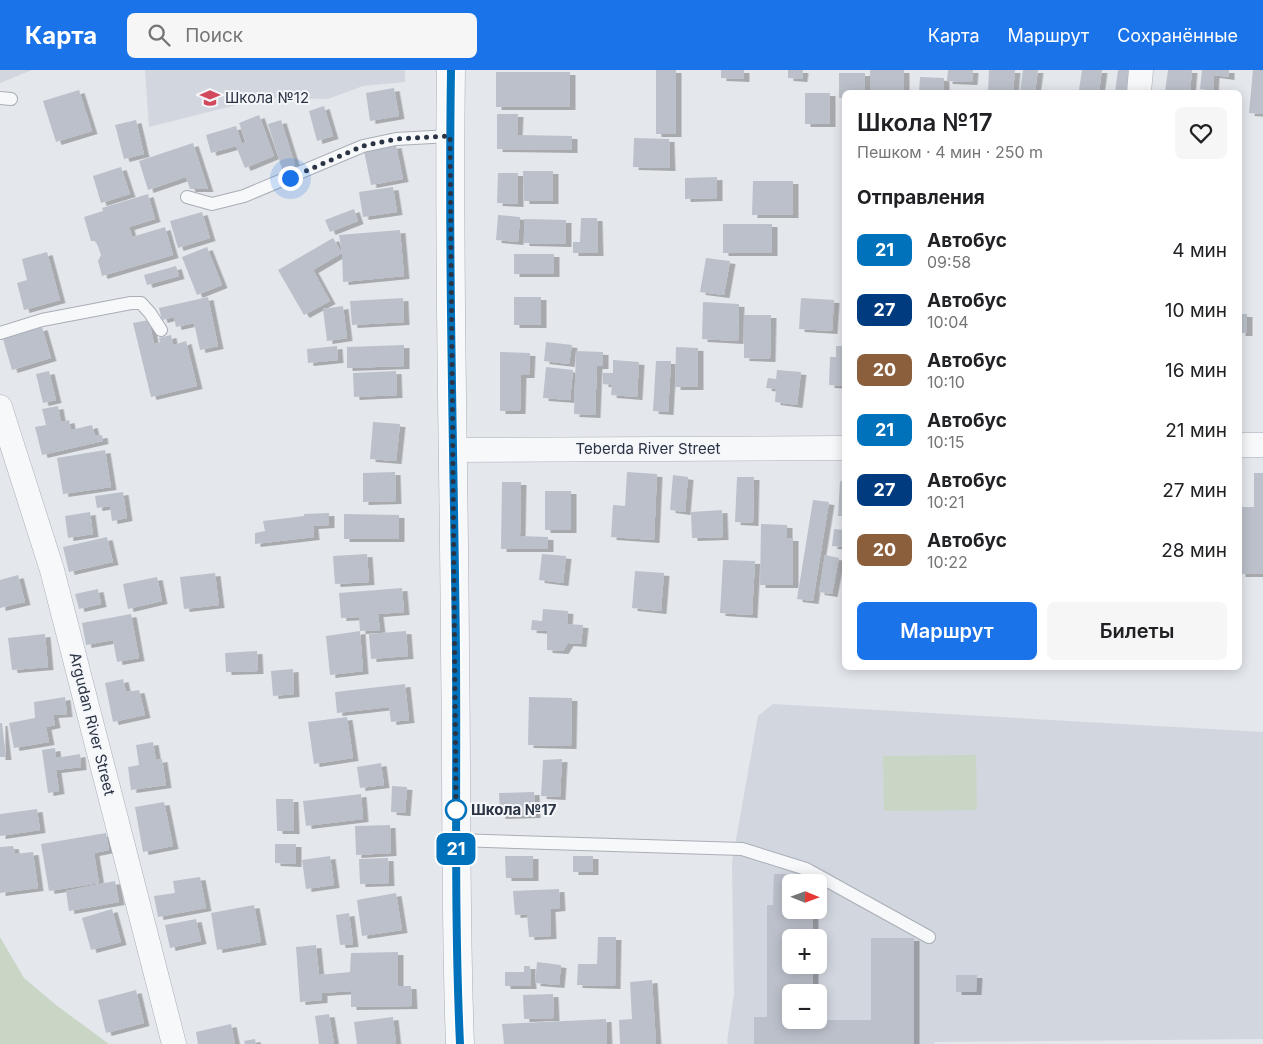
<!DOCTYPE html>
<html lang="ru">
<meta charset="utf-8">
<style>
:root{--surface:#fff;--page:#f6f6f6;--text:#202124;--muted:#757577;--accent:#1a73e8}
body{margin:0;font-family:Inter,sans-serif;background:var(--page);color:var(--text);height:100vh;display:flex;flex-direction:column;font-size:19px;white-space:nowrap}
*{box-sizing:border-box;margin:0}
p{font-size:16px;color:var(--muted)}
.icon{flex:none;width:28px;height:28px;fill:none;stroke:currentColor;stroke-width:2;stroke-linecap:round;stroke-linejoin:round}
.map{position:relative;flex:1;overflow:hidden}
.side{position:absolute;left:842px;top:20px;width:400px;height:580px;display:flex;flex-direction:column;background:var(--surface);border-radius:8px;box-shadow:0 2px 12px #0003}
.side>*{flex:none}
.badge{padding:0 10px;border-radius:8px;font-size:18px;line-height:32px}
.needle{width:32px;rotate:91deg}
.tools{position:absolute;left:782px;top:804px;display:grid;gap:10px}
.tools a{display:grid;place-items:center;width:45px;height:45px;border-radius:8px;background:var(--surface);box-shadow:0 2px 12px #0003;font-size:25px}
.you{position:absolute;width:25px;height:25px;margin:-12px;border:4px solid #fff;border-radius:50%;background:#1a73e8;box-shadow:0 0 0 8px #1a73e833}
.map>.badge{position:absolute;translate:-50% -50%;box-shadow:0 0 0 2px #fff}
h2{padding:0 15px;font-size:19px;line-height:45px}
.round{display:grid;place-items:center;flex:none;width:52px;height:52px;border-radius:8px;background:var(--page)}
.head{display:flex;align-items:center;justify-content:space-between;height:85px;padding:0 15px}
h1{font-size:24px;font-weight:600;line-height:38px}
.primary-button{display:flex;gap:10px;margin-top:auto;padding:10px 15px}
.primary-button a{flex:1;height:58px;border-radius:8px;background:var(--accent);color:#fff;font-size:20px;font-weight:600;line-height:58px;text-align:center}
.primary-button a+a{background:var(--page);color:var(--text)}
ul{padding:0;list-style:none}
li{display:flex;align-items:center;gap:15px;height:60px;padding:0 15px}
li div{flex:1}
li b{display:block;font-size:19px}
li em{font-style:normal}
li .badge{min-width:55px;font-weight:700;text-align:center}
header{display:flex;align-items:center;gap:30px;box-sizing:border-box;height:70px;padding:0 25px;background:var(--accent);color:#fff}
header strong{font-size:24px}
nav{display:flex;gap:28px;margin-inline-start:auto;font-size:18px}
.search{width:350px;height:45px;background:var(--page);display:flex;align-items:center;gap:12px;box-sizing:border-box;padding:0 18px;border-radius:8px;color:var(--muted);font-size:19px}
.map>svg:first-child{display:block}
.built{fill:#d2d6de;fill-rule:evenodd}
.green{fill:#c9d6c5}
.building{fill:#bbc0ca;filter:url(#shadow)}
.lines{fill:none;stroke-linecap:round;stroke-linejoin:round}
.service-casing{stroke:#a9aeb7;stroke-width:14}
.minor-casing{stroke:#a9aeb7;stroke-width:25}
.tertiary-casing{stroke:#a9aeb7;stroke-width:29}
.service{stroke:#f7f8fa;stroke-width:12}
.minor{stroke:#f7f8fa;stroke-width:24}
.tertiary{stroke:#f7f8fa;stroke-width:28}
.line-casing{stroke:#fff;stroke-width:11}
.line{stroke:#0072bc;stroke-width:8}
.walk{stroke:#2b3445;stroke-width:5;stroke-dasharray:0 9}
.stop-dot{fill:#fff;stroke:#0072bc;stroke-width:2.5}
.labels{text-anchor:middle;stroke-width:4;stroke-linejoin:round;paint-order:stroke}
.poi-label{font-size:15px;fill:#2b3445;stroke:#f4f6f9;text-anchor:start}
.street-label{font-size:15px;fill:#2b3445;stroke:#f4f6f9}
.stop-label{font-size:15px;font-weight:bold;fill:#2b3445;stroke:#f4f6f9;text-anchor:start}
</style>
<header>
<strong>Карта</strong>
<div class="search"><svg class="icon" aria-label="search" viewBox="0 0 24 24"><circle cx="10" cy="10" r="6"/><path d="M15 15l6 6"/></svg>Поиск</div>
<nav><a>Карта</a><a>Маршрут</a><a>Сохранённые</a></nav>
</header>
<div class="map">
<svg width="1263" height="974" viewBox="0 0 1263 974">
<defs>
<filter id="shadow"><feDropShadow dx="5.5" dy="3" stdDeviation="0" flood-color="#0004"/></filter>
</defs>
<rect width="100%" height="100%" fill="#e4e7ec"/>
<path class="built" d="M0 0H32L0 13Z
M145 0H405V12L363 16 328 29 276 28 252 31 149 57Z
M773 634 1263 662V969L935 972 934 974H729L727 972 734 924 732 792 758 646ZM791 812H819V840H791ZM791 868H819V895H791ZM791 922H819V950H791Z"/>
<path class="green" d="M976 685 977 740 884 741 883 686Z
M0 867 24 908 56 935 109 974H0Z"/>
<path class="building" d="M656 0H676V64H656Z
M721 0H744V9L721 8Z
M788 0H803L802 9 788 8Z
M870 0H904V22H870Z
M948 0H973L972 12 947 11Z
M989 0H1015L1013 22H988Z
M1023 0H1038L1035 22H1020Z
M1082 0H1102L1099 22 1079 20Z
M1118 0H1131L1128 22H1115Z
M1168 0H1192L1190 22H1165Z
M1202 0H1229V7L1214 5 1213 21 1200 19Z
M1253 0H1263V44L1249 43Z
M496 2H570V37H496Z
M839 3H865V22H845V28H839Z
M920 7 944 8V22H919Z
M394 18 399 46 370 51 366 23Z
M79 20 92 61 56 72 43 31Z
M805 23H830V54H805Z
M324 36 333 66 317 71 309 41Z
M497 44H518L517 65 572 66V80L497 79Z
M259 45 274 86 245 98 236 76 211 83 206 65 236 56 242 74 246 72 239 53Z
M136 50 144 84 124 89 115 55Z
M281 50 295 95 282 99 268 54Z
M634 68 669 69 670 98 633 97Z
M193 73 208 119H190L186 107 148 120 139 91Z
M396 75 403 109 371 115 364 81Z
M121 97 130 124 101 133 93 106Z
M523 101H553V131H524Z
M498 103H518V134L497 133Z
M717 107V128L685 129V108Z
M753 111H793V145H752Z
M393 117 397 142 363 147 359 122Z
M148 124 155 149 129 157 132 167 165 157 173 185 102 206 98 191 101 185 96 171H91L84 147 103 141 102 138Z
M354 139 358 151 330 162 325 150Z
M202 142 210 168 178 178 170 151Z
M498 145 520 147 518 172 496 170Z
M581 148H597L598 183H573V172H580Z
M524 149 566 150V174L524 173Z
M723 154H772V183H723Z
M400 160 404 206 343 212 342 183 313 200 330 231 304 245 278 200 333 168 342 183 339 165Z
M207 177 222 215 197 225 182 187Z
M47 182 60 230 24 240 17 213 27 210 22 189Z
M514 184H554V204H514Z
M706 188 730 191 724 225 700 222Z
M176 196 179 206 147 215 144 205Z
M208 227 218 276 200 280 194 253 176 257 174 247 162 250 159 238Z
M514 227H541V255H514Z
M403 228 404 252 352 255 350 231Z
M801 228 834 230 832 261 799 259Z
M703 232 739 234 738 271 702 269Z
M343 236 347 268 327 271 323 239Z
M1240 244H1247V263H1240Z
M744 245H771L770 289 744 288Z
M149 250 154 274 160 272 159 268 171 265 173 275 186 271 197 316 151 327 133 253Z
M42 257 51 288 12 300 3 269Z
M546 272 572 275 569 294 544 291Z
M404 275V296L347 298V277Z
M337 276 338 290 308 293 307 279Z
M836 276H845V316L829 315 830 287H836Z
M676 277 698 278V317H675Z
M576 281 603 282V296H597L595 345 574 344Z
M500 282 530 283 529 305H521L520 341H500Z
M613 290 639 292 637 327 611 325 612 315 603 314V303H613Z
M656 291H671L668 342 653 341Z
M546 297 573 300 570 330 543 328Z
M777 300 801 302 797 335 775 332 776 319 766 318 768 308 776 309Z
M49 301 56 330 43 333 36 304Z
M396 301 397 325 354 327 353 303Z
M58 336 61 352 69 350 71 360 92 355 95 366 102 365 103 371 42 385 35 357 46 355 42 339Z
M373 352 400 354 396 391 370 389Z
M105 380 111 417 63 424 57 388Z
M395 402 396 431 363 432V403Z
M627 402 657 404 654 470 611 467 613 435 625 436Z
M1254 403H1263V504H1240L1241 437H1254Z
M673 405 688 407 685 442 670 440Z
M737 407H754L753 453 735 452Z
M840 411 845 412V446H838Z
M502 412H521L520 466 548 467V479H501Z
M545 421H571V460H545Z
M123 422 127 448 112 451 110 436 97 438 95 426Z
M813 430 829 432 813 531 797 529Z
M722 440 723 467 692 468 691 442Z
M90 442 93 464 68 468 65 446Z
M329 443V455L313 456 314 467 255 474V463L265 461 263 451 304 446V444Z
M344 444 399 445V469H344Z
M761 454 787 455V468H793V515H760Z
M834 459 845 460V477L832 476Z
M107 467 113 492 69 502 63 477Z
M367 484 369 512 335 514 333 486Z
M542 484 566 486 563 513 539 510Z
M825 485 839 488 832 524 819 522Z
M723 490 755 491 752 545 720 543Z
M635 501 664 503 661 541 632 538Z
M215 503 219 535 184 539 180 507Z
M18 505 25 532 0 538V510Z
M157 507 162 531 128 539 123 514Z
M402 518 404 542 378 544 380 560 360 561 359 547 341 548 339 523Z
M98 519 101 534 79 539 75 524Z
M543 539 568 541 567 554 583 555 581 574 568 573 563 581 547 580V561L531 560 532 550 542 551Z
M131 544 139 588 117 592 113 570 86 575 82 553Z
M360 561 363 601 330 605 326 566Z
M406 561 408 586 371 589 369 564Z
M45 564 48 597 12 600 8 568Z
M257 581 258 601 226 602 225 583Z
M293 599 294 624 273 626 271 601Z
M123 609 126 622 139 620 145 645 113 652 105 613Z
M405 614 409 650 391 652 389 637 337 643 335 622Z
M65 627 67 644 53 645 55 655 46 657 49 672 14 678 9 653 35 648 34 632Z
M529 627 572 628 571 676 528 675Z
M347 647 353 688 314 694 308 652Z
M0 653H2L6 687H0Z
M153 672 156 690 162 689 166 715 131 720 128 697 139 695 136 675Z
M55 678 56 688 80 684 81 697 56 700 59 721 48 723 42 680Z
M562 689 560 727 541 726 543 690Z
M381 693 384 715 360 718 357 697Z
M392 716 407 717 405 743 391 742Z
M534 722 535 745 500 746 499 723Z
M361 724 363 749 306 756 303 731Z
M276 729H293L294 761H277Z
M164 732 173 776 143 782 135 737Z
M37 739 40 760 0 766V744Z
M390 755 391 783 356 785 355 756Z
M106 763 109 780 94 783 99 813 49 821 41 774Z
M275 774H296V794L275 793Z
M13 776 15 784 33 782 38 818 0 823V777Z
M330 786 334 815 306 819 302 790Z
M505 786H533V808H506Z
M573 786H593V802H573Z
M388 788 389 813 360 814 359 789Z
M774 804H800V812H791V840H813V868H791V895H813V922H791V950H871V868H914V974H754V947H767V835H773Z
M200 807 206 838 158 847 154 826 175 823 173 811Z
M115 811 119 832 69 841 66 821Z
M559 819 560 838 550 839 551 866 529 867 527 844 515 845 513 821Z
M396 823 402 860 362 866 357 830Z
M254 835 261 872 217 880 211 843Z
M112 839 121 872 91 880 82 848Z
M349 843 353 874 340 875 336 845Z
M196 849 201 871 170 878 165 855Z
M598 867H616L615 916 577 915 578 894H597Z
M316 875 319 905 350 902 351 883 398 882V916H411L412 936 351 937V921L322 923V930L300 932 296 877Z
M537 892 561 895 559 915 535 913Z
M524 896H530L531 916H505V902H524Z
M956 905H977L976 922H956Z
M652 910 656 974H620L619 950 632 949 630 912Z
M136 920 144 953 106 963 98 930Z
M553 924 554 948 524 949 523 925Z
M329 944 334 974H319L315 946Z
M393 947 396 974H357L354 952Z
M606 949 607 974H504L502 954Z
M231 954 235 974H198L196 962Z
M255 969 256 974H245L244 971Z"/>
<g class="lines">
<defs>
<path id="service" d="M0 28 11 29
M187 127 212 134 244 126 363 76 396 69 450 66
M0 263 42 250 131 233H141L150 243 161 260
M456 770 742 779 806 799 929 867"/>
<path id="minor" d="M1139 22 1141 0
M0 337 52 500 174 974
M1240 375H1263
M452 380 845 378"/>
<path id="tertiary" d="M451 0C448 194 454 388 455 582 457 713 455 844 460 974"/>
</defs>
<use href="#service" class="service-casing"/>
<use href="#minor" class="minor-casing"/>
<use href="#tertiary" class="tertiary-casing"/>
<use href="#service" class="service"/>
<use href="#minor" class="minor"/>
<use href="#tertiary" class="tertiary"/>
</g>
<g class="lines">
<defs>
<path id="line" d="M451 0C448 194 454 388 456 582 457 713 454 844 460 974"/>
</defs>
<use href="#line" class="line-casing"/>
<use href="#line" class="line"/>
<path class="walk" d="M290 108 363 76 396 69 450 66 456 740"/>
</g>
<defs>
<symbol id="school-bare" viewBox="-9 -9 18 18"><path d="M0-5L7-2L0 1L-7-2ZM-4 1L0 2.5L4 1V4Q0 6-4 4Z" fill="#d1495b" stroke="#f4f6f9" stroke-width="2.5" paint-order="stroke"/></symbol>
</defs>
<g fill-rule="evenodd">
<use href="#school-bare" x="196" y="14" width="28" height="28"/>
</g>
<circle class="stop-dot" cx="456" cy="740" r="10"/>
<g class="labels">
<g class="poi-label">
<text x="225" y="33">Школа №12</text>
</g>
<g class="street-label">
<text x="648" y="384">Teberda River Street</text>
<text transform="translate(92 654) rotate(76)" y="5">Argudan River Street</text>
</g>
<g class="stop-label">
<text x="471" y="745">Школа №17</text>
</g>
</g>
</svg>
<div class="tools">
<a><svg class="needle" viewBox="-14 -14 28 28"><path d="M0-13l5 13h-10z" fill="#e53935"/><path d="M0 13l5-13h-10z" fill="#757577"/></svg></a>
<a>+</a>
<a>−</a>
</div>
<div class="you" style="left:290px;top:108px"></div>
<b class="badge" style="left:456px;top:779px;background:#0072bc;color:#fff">21</b>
<section class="side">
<div class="head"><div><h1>Школа №17</h1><p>Пешком · 4 мин · 250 m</p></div><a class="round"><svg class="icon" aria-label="heart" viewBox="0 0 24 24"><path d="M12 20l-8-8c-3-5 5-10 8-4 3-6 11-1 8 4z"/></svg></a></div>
<h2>Отправления</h2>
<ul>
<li><span class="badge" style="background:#0072bc;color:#fff">21</span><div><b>Автобус</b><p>09:58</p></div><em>4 мин</em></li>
<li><span class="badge" style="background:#003b80;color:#fff">27</span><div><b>Автобус</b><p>10:04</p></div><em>10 мин</em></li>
<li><span class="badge" style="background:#8b5e3c;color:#fff">20</span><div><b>Автобус</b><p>10:10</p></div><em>16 мин</em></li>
<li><span class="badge" style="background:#0072bc;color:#fff">21</span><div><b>Автобус</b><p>10:15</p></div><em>21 мин</em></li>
<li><span class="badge" style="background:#003b80;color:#fff">27</span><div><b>Автобус</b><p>10:21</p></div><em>27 мин</em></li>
<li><span class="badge" style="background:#8b5e3c;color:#fff">20</span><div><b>Автобус</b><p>10:22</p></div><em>28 мин</em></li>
</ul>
<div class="primary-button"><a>Маршрут</a><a>Билеты</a></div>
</section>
</div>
